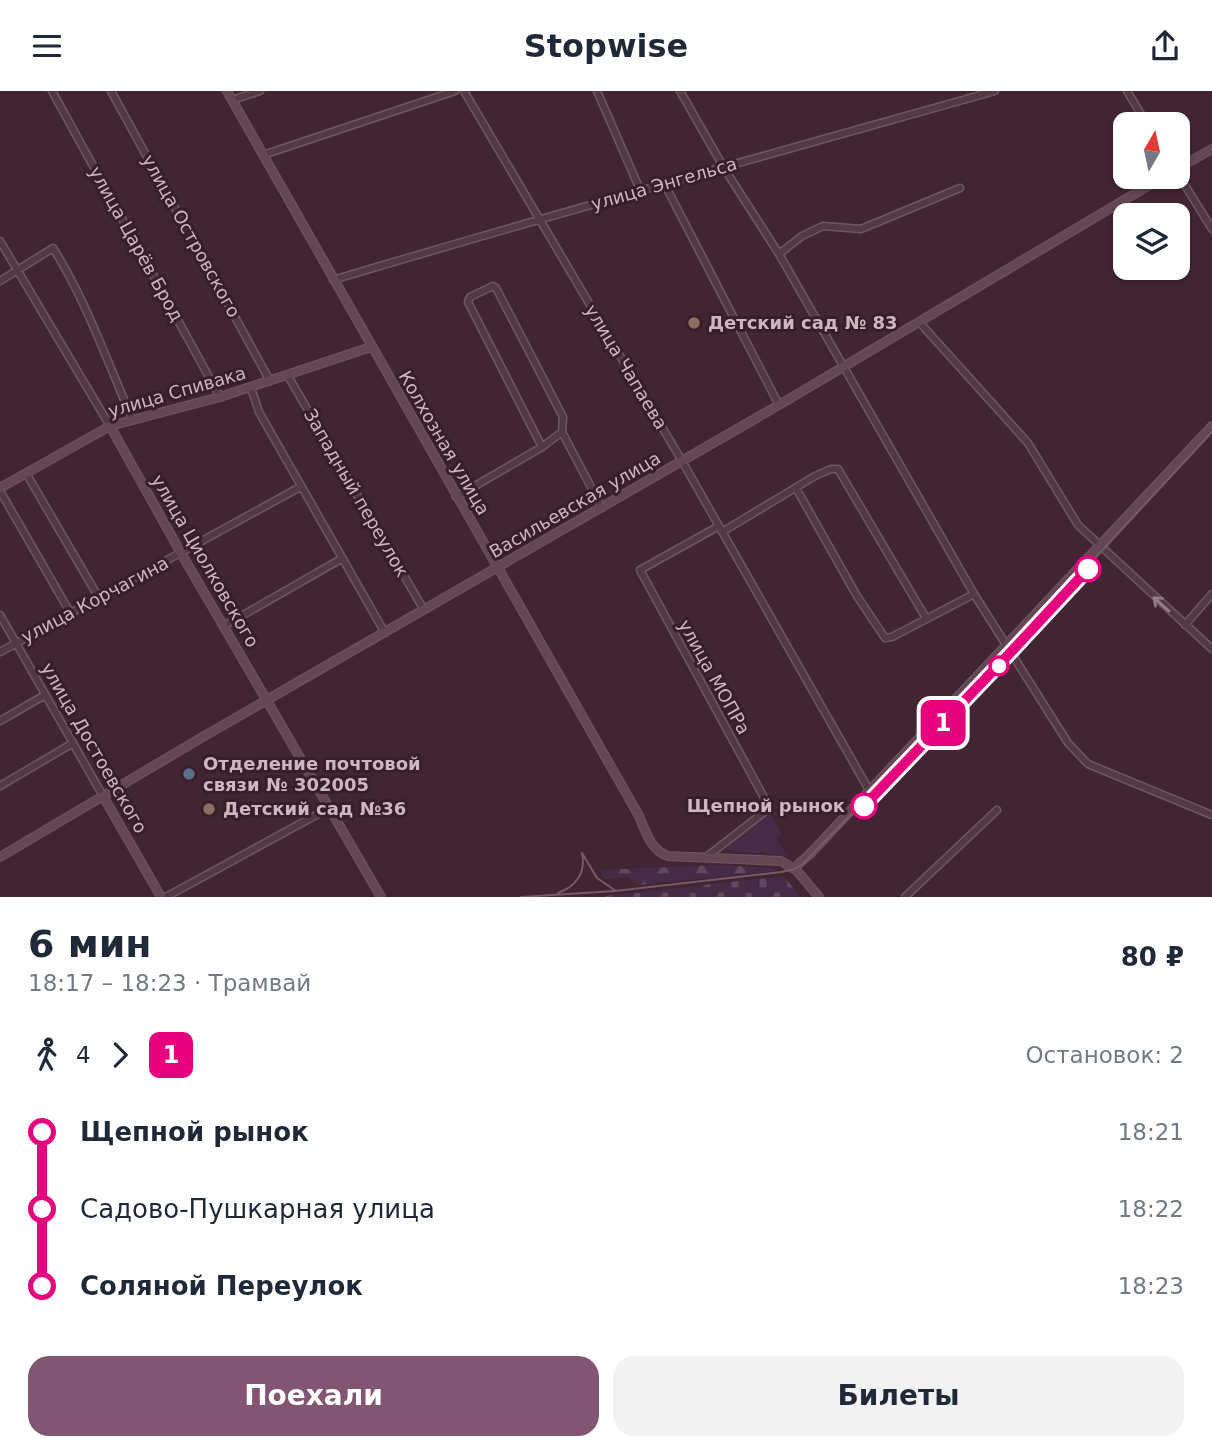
<!DOCTYPE html>
<html lang="ru">
<meta charset="utf-8">
<style>
:root{--surface:#fff;--page:#f2f2f3;--text:#1f2937;--muted:#747a83;--accent:#825572}
body{margin:0;font-family:"DejaVu Sans",sans-serif;background:var(--page);color:var(--text);height:100vh;display:flex;flex-direction:column;font-size:26px;white-space:nowrap}
*{box-sizing:border-box;margin:0}
p{font-size:23px;color:var(--muted)}
.icon{flex:none;width:38px;height:38px;fill:none;stroke:currentColor;stroke-width:2;stroke-linecap:round;stroke-linejoin:round}
.map{position:relative;height:806px;overflow:hidden}
.side{display:flex;flex-direction:column;background:var(--surface);flex:1}
.side>*{flex:none}
.badge{padding:0 14px;border-radius:10px;font-size:24px;line-height:46px}
.needle{width:46px;rotate:9deg}
.fabs{position:absolute;left:1113px;top:21px;display:grid;gap:14px}
.fabs a{display:grid;place-items:center;width:77px;height:77px;border-radius:14px;background:var(--surface);box-shadow:0 2px 5px #0004;font-size:35px}
.map>.badge{position:absolute;translate:-50% -50%;box-shadow:0 0 0 4px #fff}
.legs{display:flex;align-items:center;gap:10px;height:77px;padding:0 28px;font-size:23px}
.legs p{margin-inline-start:auto}
.summary{display:flex;align-items:center;justify-content:space-between;height:119px;padding:0 28px}
h1{font-size:38px;font-weight:700;line-height:52px}
.button{display:flex;gap:14px;margin-top:auto;padding:14px 28px}
.button a{flex:1;height:80px;border-radius:21px;background:var(--accent);color:#fff;font-size:28px;font-weight:700;line-height:80px;text-align:center}
.button a+a{background:var(--page);color:var(--text)}
ul{padding:0 28px;list-style:none}
li{display:flex;align-items:center;gap:24px;height:77px;font-size:26px}
li i{display:grid;place-items:center;width:10px;height:100%;margin:0 9px;background:currentColor}
li i::after{content:'';width:18px;height:18px;margin:-9px;border:5px solid;border-radius:50%;background:var(--surface)}
li p{margin-inline-start:auto}
li:first-child i{background:linear-gradient(#0000 50%,currentColor 0)}
li:last-child i{background:linear-gradient(currentColor 50%,#0000 0)}
header{display:flex;justify-content:space-between;align-items:center;height:91px;padding:0 28px;background:var(--surface);font-size:32px;font-weight:700}
.map>svg:first-child{display:block}
.green{fill:#462b47}
.forest{fill:url(#forest-firs)}
.cemetery{fill:url(#cemetery-stones)}
.lines{fill:none;stroke-linecap:round;stroke-linejoin:round}
.street-casing{stroke:#6f5762;stroke-width:9}
.secondary-casing{stroke:#6f5762;stroke-width:10}
.street{stroke:#523944;stroke-width:6}
.secondary{stroke:#654753;stroke-width:8}
.tram{stroke:#795b68;stroke-width:2}
.oneway{stroke:#957e88}
.line-1-casing{stroke:#fff;stroke-width:16}
.line-1{stroke:#e6007e;stroke-width:10}
.education-dot{fill:#8d6e63;stroke:#371e29;stroke-width:2.5}
.stop-1-dot{fill:#fff;stroke:#e6007e;stroke-width:3.5}
.service-dot{fill:#5c6f8a;stroke:#371e29;stroke-width:2.5}
.labels{text-anchor:middle;stroke-width:6;stroke-linejoin:round;paint-order:stroke}
.street-label{font-size:18px;fill:#ccb6bf;stroke:#371e29}
.poi-label{font-size:18px;font-weight:bold;fill:#ccb6bf;stroke:#371e29;text-anchor:start}
.stop-label{font-size:18px;font-weight:bold;fill:#ccb6bf;stroke:#371e29;text-anchor:end}
</style>
<header><svg class="icon" aria-label="menu" viewBox="0 0 24 24"><path d="M4 6h16M4 12h16M4 18h16"/></svg>Stopwise<svg class="icon" aria-label="share" viewBox="0 0 24 24"><path d="M12 15V3M7 8l5-5 5 5M5 13v7h14v-7"/></svg></header>
<div class="map">
<svg width="1212" height="806" viewBox="0 0 1212 806">
<defs>
<pattern id="forest-firs" width="22" height="20" patternUnits="userSpaceOnUse" patternTransform="scale(1.75)"><rect width="22" height="20" fill="#462b47"/><path d="M5 1l3.5 6h-7zM16 11l3.5 6h-7z" fill="#604860"/></pattern>
<pattern id="cemetery-stones" width="16" height="16" patternUnits="userSpaceOnUse" patternTransform="scale(1.75)"><rect width="16" height="16" fill="#462b47"/><path d="M2 7V4a2 2 0 0 1 4 0v3zM10 15v-3a2 2 0 0 1 4 0v3z" fill="#604860"/></pattern>
</defs>
<rect width="100%" height="100%" fill="#422532"/>
<path class="green" d="M768 719 782 743 776 748 788 765 723 759Z"/>
<path class="forest" d="M720 774 767 777 776 780 638 794 627 786 605 788 600 779Z"/>
<path class="cemetery" d="M784 785 800 806H597Z"/>
<g class="lines">
<defs>
<path id="street" d="M52 0 220 306
M111 0 270 290
M464 0 682 370 869 699
M597 0 641 101
M680 0 724 77 779 163 974 503 1068 652 1088 673 1212 724
M1127 0 1147 33
M232 9 260 0
M263 64 455 0
M1178 83 1212 138
M665 94 779 314
M0 150 110 335
M779 163 802 145 823 135 861 138 960 97
M333 189C553 123 774 62 995 0
M0 190 53 157C87 211 107 271 133 329
M920 232 1028 352 1078 434 1212 558
M288 285 424 519
M251 297 259 321 385 542
M542 356 562 341
M26 382 99 507
M796 397 857 505 885 547 892 546 974 503
M0 400 71 523
M456 406 542 356 468 211 470 206 493 195 496 197 563 326 562 341 602 417
M722 441 815 385 831 378H838L926 527
M0 524 103 705
M1185 534 1212 503
M224 535 341 468
M0 561 300 396
M0 630 45 604
M0 695 73 652
M705 767 763 722 767 712 640 479 719 435
M166 806 329 717
M905 806 997 719"/>
<path id="secondary" d="M227 0 639 725C646 741 651 760 668 765L781 770 797 780 819 806
M1178 77 1212 58
M110 335 181 462 381 806
M0 397 110 335 220 306 371 256
M103 705 161 806
M0 766 206 644 779 314 1163 86
M794 777 810 763 1212 335"/>
</defs>
<use href="#street" class="street-casing"/>
<use href="#secondary" class="secondary-casing"/>
<use href="#street" class="street"/>
<use href="#secondary" class="secondary"/>
<path class="tram" d="M582 762 597 787 616 800
M558 802C577 795 586 781 582 762
M521 806 615 800 781 781 795 778 804 772 1009 560 1212 341"/>
</g>
<defs><path id="oneway-shaft" d="M-6 0H5M1.5-3L5.5 0L1.5 3" fill="none" stroke-width="1.6" stroke-linecap="round" stroke-linejoin="round" transform="scale(1.75)"/></defs>
<use class="oneway" href="#oneway-shaft" transform="translate(1161 513) rotate(-138)"/>
<g class="lines">
<defs>
<path id="line-1" d="M864 715 1010 562 1088 478"/>
</defs>
<use href="#line-1" class="line-1-casing"/>
<use href="#line-1" class="line-1"/>
</g>
<g class="education-dot">
<circle cx="694" cy="232" r="7"/>
<circle cx="209" cy="718" r="7"/>
</g>
<g class="stop-1-dot">
<circle cx="1088" cy="478" r="12"/>
<circle cx="999" cy="575" r="9"/>
<circle cx="864" cy="715" r="12"/>
</g>
<circle class="service-dot" cx="189" cy="683" r="7"/>
<g class="labels">
<g class="street-label">
<text transform="translate(664 93) rotate(-16)" y="6">улица Энгельса</text>
<text transform="translate(191 145) rotate(61)" y="6">улица Островского</text>
<text transform="translate(136 153) rotate(61)" y="6">улица Царёв Брод</text>
<text transform="translate(626 276) rotate(59)" y="6">улица Чапаева</text>
<text transform="translate(177 301) rotate(-16)" y="6">улица Спивака</text>
<text transform="translate(444 352) rotate(60)" y="6">Колхозная улица</text>
<text transform="translate(356 402) rotate(60)" y="6">Западный переулок</text>
<text transform="translate(575 414) rotate(-30)" y="6">Васильевская улица</text>
<text transform="translate(205 470) rotate(60)" y="6">улица Циолковского</text>
<text transform="translate(95 509) rotate(-28)" y="6">улица Корчагина</text>
<text transform="translate(714 586) rotate(61)" y="6">улица МОПРа</text>
<text transform="translate(94 657) rotate(60)" y="6">улица Достоевского</text>
</g>
<g class="poi-label">
<text x="708" y="238">Детский сад № 83</text>
<text x="203" y="679">Отделение почтовой<tspan x="203" dy="21">связи № 302005</tspan></text>
<text x="223" y="724">Детский сад №36</text>
</g>
<g class="stop-label">
<text x="845" y="721">Щепной рынок</text>
</g>
</g>
</svg>
<div class="fabs">
<a><svg class="needle" viewBox="-14 -14 28 28"><path d="M0-13l5 13h-10z" fill="#e53935"/><path d="M0 13l5-13h-10z" fill="#747a83"/></svg></a>
<a><svg class="icon" aria-label="layers" viewBox="0 0 24 24"><path d="M12 4l9 5-9 5-9-5zM3 14l9 5 9-5"/></svg></a>
</div>
<b class="badge" style="left:943px;top:632px;background:#e6007e;color:#fff">1</b>
</div>
<section class="side">
<div class="summary"><div><h1>6 мин</h1><p>18:17 – 18:23 · Трамвай</p></div><b>80 ₽</b></div>
<div class="legs"><svg class="icon" aria-label="walk" viewBox="0 0 24 24"><circle cx="13" cy="4" r="2"/><path d="M13 8l-2 6 4 7M11 14l-3 7M7 12l3-4h3l4 4"/></svg>4<svg class="icon" aria-label="forward" viewBox="0 0 24 24"><path d="M9 5l7 7-7 7"/></svg><b class="badge" style="background:#e6007e;color:#fff">1</b><p>Остановок: 2</p></div>
<ul>
<li><i style="color:#e6007e"></i><b>Щепной рынок</b><p>18:21</p></li>
<li><i style="color:#e6007e"></i><span>Садово-Пушкарная улица</span><p>18:22</p></li>
<li><i style="color:#e6007e"></i><b>Соляной Переулок</b><p>18:23</p></li>
</ul>
<div class="button"><a>Поехали</a><a>Билеты</a></div>
</section>
